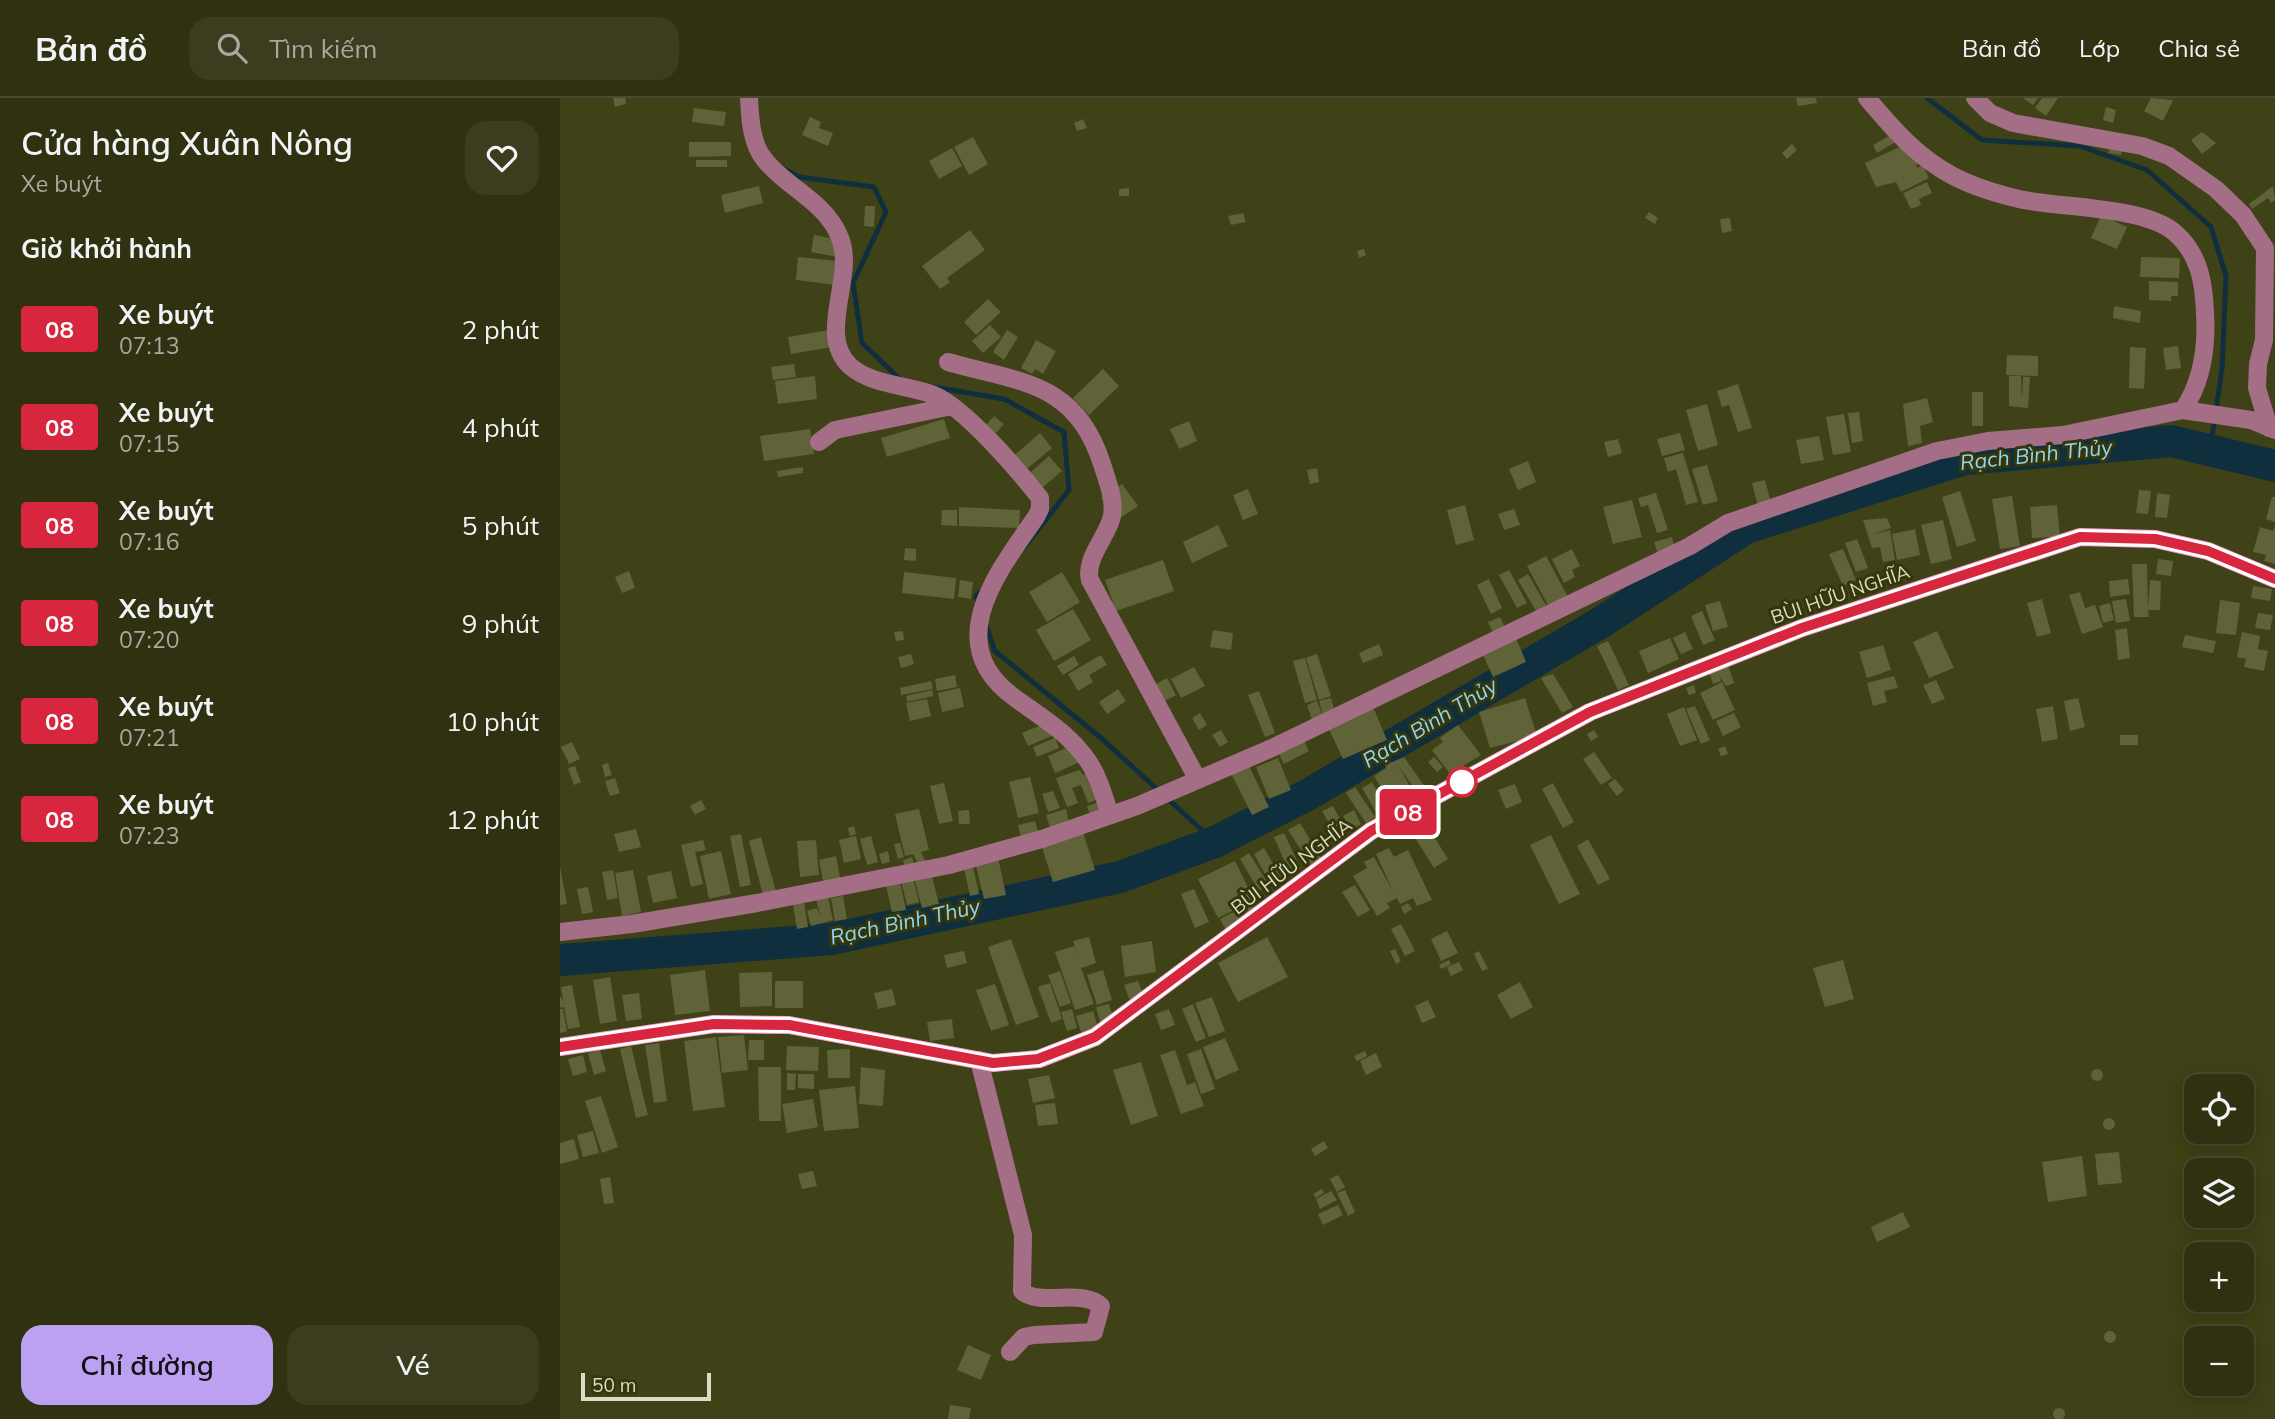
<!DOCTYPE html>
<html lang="vi">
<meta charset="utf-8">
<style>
:root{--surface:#2f3110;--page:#3b3d1e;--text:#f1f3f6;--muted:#a7a99f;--line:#4a4c30;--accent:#bca0f2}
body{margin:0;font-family:Mulish,sans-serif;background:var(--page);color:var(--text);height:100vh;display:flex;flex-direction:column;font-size:26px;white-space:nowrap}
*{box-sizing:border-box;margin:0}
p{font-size:23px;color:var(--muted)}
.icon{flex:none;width:38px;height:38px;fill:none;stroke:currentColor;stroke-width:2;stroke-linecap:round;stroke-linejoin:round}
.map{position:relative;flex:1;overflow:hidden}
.drawer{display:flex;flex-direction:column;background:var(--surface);width:560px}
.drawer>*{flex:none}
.badge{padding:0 14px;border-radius:5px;font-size:24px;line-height:46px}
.tools{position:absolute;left:1624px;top:976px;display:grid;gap:14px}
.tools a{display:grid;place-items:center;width:70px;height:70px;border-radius:14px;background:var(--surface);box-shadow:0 4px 18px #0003,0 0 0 2px var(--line);font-size:35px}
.scale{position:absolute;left:21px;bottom:18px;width:130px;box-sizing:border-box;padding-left:7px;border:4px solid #dadcc5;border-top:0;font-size:19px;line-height:24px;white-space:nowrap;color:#dadcc5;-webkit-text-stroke:5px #35360a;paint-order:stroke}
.map>.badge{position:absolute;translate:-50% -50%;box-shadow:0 0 0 4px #fff}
h2{padding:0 21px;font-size:26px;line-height:63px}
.round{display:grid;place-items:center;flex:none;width:74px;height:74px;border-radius:21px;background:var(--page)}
.overview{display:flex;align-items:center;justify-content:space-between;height:119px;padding:0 21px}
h1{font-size:33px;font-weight:600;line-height:52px}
.primary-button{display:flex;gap:14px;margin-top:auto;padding:14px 21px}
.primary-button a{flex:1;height:80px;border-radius:21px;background:var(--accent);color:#111;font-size:28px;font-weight:600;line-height:80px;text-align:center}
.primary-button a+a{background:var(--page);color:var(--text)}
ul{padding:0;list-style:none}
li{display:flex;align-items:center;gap:21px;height:98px;padding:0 21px}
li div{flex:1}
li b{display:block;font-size:26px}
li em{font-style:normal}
li .badge{min-width:77px;font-weight:700;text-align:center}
header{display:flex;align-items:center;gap:42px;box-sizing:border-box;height:98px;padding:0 35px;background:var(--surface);border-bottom:2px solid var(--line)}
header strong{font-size:33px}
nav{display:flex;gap:38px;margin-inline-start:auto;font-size:24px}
.search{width:490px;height:63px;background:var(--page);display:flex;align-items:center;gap:18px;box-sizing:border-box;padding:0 24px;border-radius:21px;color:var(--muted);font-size:26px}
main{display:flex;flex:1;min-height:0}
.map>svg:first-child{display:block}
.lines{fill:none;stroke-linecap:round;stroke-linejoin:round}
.stream{stroke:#0f2f3e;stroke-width:5}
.river{stroke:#0f2f3e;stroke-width:32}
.building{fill:#606338}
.minor{stroke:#a56e87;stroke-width:18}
.major{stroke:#fda2cc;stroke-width:18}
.line-casing{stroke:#fff;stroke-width:16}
.line{stroke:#d7263d;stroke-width:10}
.stop-dot{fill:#fff;stroke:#d7263d;stroke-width:3.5}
.labels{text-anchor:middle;stroke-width:6;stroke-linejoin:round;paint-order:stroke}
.street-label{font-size:19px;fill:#dadcc5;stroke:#35360a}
.water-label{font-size:21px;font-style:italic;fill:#8fd5f8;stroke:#35360a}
</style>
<header>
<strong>Bản đồ</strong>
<div class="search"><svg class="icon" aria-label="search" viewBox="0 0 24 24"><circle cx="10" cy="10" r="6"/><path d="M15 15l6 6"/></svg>Tìm kiếm</div>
<nav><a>Bản đồ</a><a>Lớp</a><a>Chia sẻ</a></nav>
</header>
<main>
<section class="drawer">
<div class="overview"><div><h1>Cửa hàng Xuân Nông</h1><p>Xe buýt</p></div><a class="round"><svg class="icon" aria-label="heart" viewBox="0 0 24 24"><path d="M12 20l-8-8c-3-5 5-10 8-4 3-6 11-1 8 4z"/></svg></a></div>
<h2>Giờ khởi hành</h2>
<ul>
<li><span class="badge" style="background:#d7263d;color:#fff">08</span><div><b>Xe buýt</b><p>07:13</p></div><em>2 phút</em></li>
<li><span class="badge" style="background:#d7263d;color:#fff">08</span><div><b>Xe buýt</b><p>07:15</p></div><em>4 phút</em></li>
<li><span class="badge" style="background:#d7263d;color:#fff">08</span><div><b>Xe buýt</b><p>07:16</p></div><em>5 phút</em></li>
<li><span class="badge" style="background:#d7263d;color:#fff">08</span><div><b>Xe buýt</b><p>07:20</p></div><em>9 phút</em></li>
<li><span class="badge" style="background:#d7263d;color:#fff">08</span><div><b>Xe buýt</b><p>07:21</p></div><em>10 phút</em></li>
<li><span class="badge" style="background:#d7263d;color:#fff">08</span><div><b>Xe buýt</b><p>07:23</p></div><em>12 phút</em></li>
</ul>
<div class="primary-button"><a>Chỉ đường</a><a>Vé</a></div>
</section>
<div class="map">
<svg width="1715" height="1321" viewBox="0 0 1715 1321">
<rect width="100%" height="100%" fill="#3f4116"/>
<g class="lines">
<path class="stream" d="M1367 0 1422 42 1520 48 1587 72 1651 129 1666 178 1662 271 1650 352
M221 69 239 79 314 89 326 114 293 185 302 245 343 284
M373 289 444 301 504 334 509 392 463 451
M419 508 416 498 424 490
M426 527 435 553 541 640 655 744"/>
<path class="river" d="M0 862 271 841 560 779 655 744 749 696 1040 525 1186 430 1405 361 1611 343 1715 368"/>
</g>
<path class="building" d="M53 0H65L66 6 55 9Z
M1236 0H1256L1257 5 1238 8Z
M1463 0H1478L1473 7Z
M1482 0H1498L1486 18 1475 10Z
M1591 0 1613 2 1603 23 1584 13Z
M1546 9 1556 12 1553 25 1543 22Z
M134 10 166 14 164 28 132 24Z
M250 19 261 24 259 30 273 35 268 48 242 37Z
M523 21 527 30 517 33 514 25Z
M1642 34 1656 45 1642 56 1631 42Z
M1334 35 1339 42 1317 55 1313 47Z
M413 39 428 66 409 77 394 49Z
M129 44H171V58L129 59Z
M1232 46 1237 52 1227 61 1222 55Z
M1346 46 1362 65 1356 67 1357 70 1363 67 1369 80 1341 94 1336 84 1316 89 1305 65Z
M1563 46 1561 57 1548 55 1550 47Z
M392 50 402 68 379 81 369 63Z
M136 62H167V69H136Z
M1367 84 1372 95 1359 101 1361 107 1351 111 1343 95Z
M199 88 203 105 165 115 161 97Z
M1713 88 1715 102 1711 105 1708 100 1692 111 1689 106Z
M569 90V98H559V91Z
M305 108H315L314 129 304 128Z
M1089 114 1098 120 1095 126 1085 120Z
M683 115 686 124 671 127 668 118Z
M1541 117 1567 129 1557 151 1531 140Z
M1170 120 1172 133 1162 135 1160 121Z
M410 132 425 152 387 180 390 184 380 191 362 168Z
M254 137 280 142 277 159 251 154Z
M804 151 806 157 799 160 797 153Z
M238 159 278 163 275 187 236 182Z
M1581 159 1620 160 1619 180 1580 179Z
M1589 183 1618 184V198H1611V203L1589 202Z
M428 201 441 214 416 237 404 224Z
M1554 208 1581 213 1580 225 1553 220Z
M430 227 441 239 423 255 412 243Z
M269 232 272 249 231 256 228 239Z
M447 232 458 239 444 262 433 254Z
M476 242 496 253 483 276 475 271 472 276 461 270Z
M1618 248 1621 270 1606 272 1603 250Z
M1570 249 1586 250 1584 291 1569 290Z
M1447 257 1478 258V278L1446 277Z
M234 266 236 279 213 282 211 269Z
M543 271 559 288 529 317 513 300Z
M255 278 257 301 218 306 215 283Z
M1449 278H1461L1462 302 1463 279H1470L1468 310 1449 308Z
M1178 286 1192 330 1178 334 1169 307 1162 309 1157 293Z
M1412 294H1423V328H1412Z
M1367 300 1373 324 1360 328 1362 345 1348 348 1343 306Z
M1147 306 1158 347 1138 353 1126 312Z
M1299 314 1303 343 1292 345 1288 315Z
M1284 316 1291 354 1273 357 1266 319Z
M434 318 444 326 436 335 426 327Z
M384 321 390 340 327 359 321 340Z
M629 323 637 343 619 351 610 331Z
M250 331 254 356 204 363 200 338Z
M480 335 492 350 462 375 450 361Z
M1120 335 1125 352 1102 358 1097 341Z
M1259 338 1264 362 1241 366 1236 342Z
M1058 341 1062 355 1048 359 1044 344Z
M1123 355 1138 404 1126 407 1116 371 1108 374 1104 360Z
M489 358 502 373 476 395 464 380Z
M968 363 976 384 958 392 949 371Z
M1147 367 1158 403 1143 407 1132 371Z
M243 369V375L218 379 217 373Z
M757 370 759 384 750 386 747 372Z
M1205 382 1211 405 1198 408 1192 385Z
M562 386 578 408 557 422 541 400Z
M688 391 698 416 683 422 673 397Z
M1579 392 1591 393 1588 416 1576 415Z
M1400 393 1416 443 1397 449 1382 399Z
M1096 395 1108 432 1097 435 1088 407 1081 409 1078 400Z
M1597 395 1610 397 1607 420 1595 419Z
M1452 398 1460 448 1440 451 1432 401Z
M1712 399H1715V424L1706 421Z
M1072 402 1082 439 1053 446 1043 409Z
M905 407 914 442 896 447 887 412Z
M1497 407 1500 439 1472 440 1470 409Z
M399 409 460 412 459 430 399 428Z
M954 411 960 427 944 432 938 416Z
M382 412H397V428L381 427Z
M1327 420 1331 430 1311 437 1330 432 1335 462 1323 464 1320 449 1312 450 1303 422Z
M1383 422 1392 461 1371 466 1361 427Z
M658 427 668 448 632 465 623 444Z
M1715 428V466L1704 463 1706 457 1693 454 1700 429 1713 433Z
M1355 431 1360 457 1337 462 1332 436Z
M1112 439 1115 451 1098 456 1094 444Z
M1297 441 1308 470 1296 474 1285 445Z
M345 450 356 451V463L344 462Z
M1012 451 1020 468 1012 472 1015 479 1004 485 992 461Z
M1283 451 1296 482 1283 488 1269 456Z
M986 458 1008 499 989 509 967 468Z
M1598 461 1613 463 1611 478 1596 476Z
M603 462 614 493 556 513 545 482Z
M1572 466H1587L1588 510 1590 482 1601 483 1600 512H1588L1589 519H1574Z
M949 472 967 505 957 510 939 477Z
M69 473 75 490 62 495 55 479Z
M344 474 396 480 394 501 342 495Z
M502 474 520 504 487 524 469 494Z
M968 476 987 509 977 515 958 482Z
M929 481 942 510 931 516 917 487Z
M1568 481 1570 496 1550 499 1549 483Z
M400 482 413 484 411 501 398 499Z
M1693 488 1712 491 1710 503 1691 500Z
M1520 494 1525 510 1535 507 1543 529 1522 536 1509 497Z
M1482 501 1491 535 1477 539 1467 505Z
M1566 501 1570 523 1556 525 1552 503Z
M1660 502 1680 505 1676 537 1656 535Z
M1160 503 1168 529 1153 533 1145 507Z
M1550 505 1554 522 1543 525 1539 508Z
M513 511 531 542 494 563 476 532Z
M1142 513 1155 542 1143 547 1131 518Z
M1698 515 1713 517 1710 532 1695 530Z
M940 519 946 532 934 537 928 524Z
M1567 530 1570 560 1558 562 1555 532Z
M653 532 673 535 671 552 650 549Z
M343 533 344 542 336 543 334 534Z
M1377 533 1394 570 1369 580 1353 544Z
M1125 534 1133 551 1121 556 1113 540Z
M1682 534 1700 538 1698 551 1708 553 1704 573 1684 569 1686 561 1677 559Z
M1625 537 1656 543 1653 555 1622 549Z
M955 538 966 564 933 579 921 552Z
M1110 540 1119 561 1088 575 1079 553Z
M1048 543 1069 587 1058 592 1037 548Z
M819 546 823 557 803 565 799 555Z
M1323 547 1331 572 1307 580 1299 554Z
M351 556 354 566 341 570 338 559Z
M757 556 771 598 759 602 746 560Z
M541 557 547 567 529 577 533 584 518 593 508 576Z
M514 558 519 567 503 577 497 568Z
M745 560 757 602 745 605 733 563Z
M1167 564 1174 585 1166 588 1159 578 1161 583 1153 586 1148 571Z
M634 569 645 588 621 600 611 581Z
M993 576 1013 609 1002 615 981 580Z
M395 577 397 589 377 593 375 581Z
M1334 578 1338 590 1324 593 1327 604 1313 608 1307 585Z
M607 580 616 597 605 603 582 594Z
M1376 582 1385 601 1372 606 1363 587Z
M371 583 373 591 341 597 340 590Z
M1162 584 1175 612 1153 622 1140 595Z
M1134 587 1136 595 1129 597 1126 590Z
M400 590 404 609 382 614 378 595Z
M558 591 566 603 547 616 539 604Z
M372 592 373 598 347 604 346 598Z
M699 593 715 635 705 639 688 597Z
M771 600 775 614 763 618 759 603Z
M965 600 977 638 930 650 919 614Z
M1518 600 1525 629 1510 633 1504 603Z
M367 601 371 618 350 623 346 605Z
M757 603 763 619 752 622 747 607Z
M1135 608 1150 642 1141 646 1126 611Z
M1493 608 1498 641 1482 644 1476 611Z
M813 609 827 642 783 661 768 629Z
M1124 609 1137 642 1120 648 1107 616Z
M640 615 647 627 639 632 632 620Z
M1174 615 1181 629 1163 638 1156 623Z
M489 624 494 637 468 648 462 635Z
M898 627 921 657 890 676 872 652 883 644 880 640Z
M661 632 668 644 660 649 652 637Z
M1034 632 1038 639 1031 643 1027 636Z
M1560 637H1578V647H1560Z
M495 640 499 650 477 659 473 649Z
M743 641 749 653 724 666 718 654Z
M12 644 20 661 9 666 1 649Z
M513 647 520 664 495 675 488 658Z
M1165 648 1168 656 1161 658 1158 651Z
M1034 654 1052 680 1041 687 1023 661Z
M844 659 865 689 857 694 839 669 855 697 833 710 814 678 826 670 825 667Z
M874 659 883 669 877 674 868 664Z
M718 660 731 692 709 701 696 669Z
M687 664 709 709 692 717 670 673Z
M48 665 52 677 45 679 42 667Z
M15 668 21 684 14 687 8 670Z
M520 672 522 676 527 677 539 701 528 705 521 687 512 690 518 705 507 709 496 680Z
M470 679 479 715 458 720 449 684Z
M55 680 60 695 50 698 45 683Z
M1055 681 1064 692 1057 698 1048 686Z
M812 684 828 712 818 718 802 690Z
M384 685 393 723 379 726 370 688Z
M993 685 1014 724 1003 730 982 691Z
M955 686 962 704 946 711 938 692Z
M795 689 815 719 806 725 786 695Z
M493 693 500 710 488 714 482 696Z
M141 702 146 711 135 717 130 708Z
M539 704 543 717 531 721 527 708Z
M773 708 787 734 777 739 762 713Z
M359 711 369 752 361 754 368 769 361 771 353 756 345 758 335 716Z
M506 711 510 729 492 736 486 717Z
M409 712 410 726H399L398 713Z
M794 712 801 726 791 732 783 718Z
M475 723 479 738 462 743 458 727Z
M740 725 762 761 751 768 728 732Z
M294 728 296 736 290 738 288 730Z
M868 729 888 761 874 770 854 738Z
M76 731 81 749 59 754 54 736Z
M522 731 535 772 493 784 480 743Z
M724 735 741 771 730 776 714 739Z
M181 736 191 787 180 789 170 738Z
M991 737 1020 796 999 806 970 747Z
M296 738 301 761 284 765 279 742Z
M311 738 318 764 307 767 300 741Z
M201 739 216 794 203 797 189 743Z
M1028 741 1050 781 1038 787 1017 748Z
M143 742 146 752 135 754 143 786 131 789 121 747Z
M256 742 259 777 240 779 237 743Z
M340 745 344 759 338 761 334 746Z
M704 750 721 779 710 785 694 756Z
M829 750 834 759 848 752 872 802 857 808 853 800 840 806 837 800 827 805 830 810 817 818 793 778 807 770 804 764 814 759 833 793 816 756Z
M161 753 171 796 149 801 140 758Z
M328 753 330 764 322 766 319 756Z
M689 755 709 787 699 793 680 761Z
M276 758 281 785 264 788 259 762Z
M352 759 354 767 345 770 343 762Z
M438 759 446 797 424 801 415 764Z
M675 763 694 802 658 820 638 781Z
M0 769 7 806 0 807Z
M413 769 419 796 410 798 404 771Z
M53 772 58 800 47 802 42 774Z
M73 772 81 814 62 818 55 775Z
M111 773 117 800 93 805 87 778Z
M371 775 379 806 362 810 354 779Z
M339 780 346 812 332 814 325 783Z
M353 780 359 804 347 807 341 783Z
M795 787 810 812 798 819 782 794Z
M28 789 33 814 22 816 17 791Z
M634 791 649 824 635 830 621 796Z
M283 798 287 821 275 823 271 800Z
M268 799 273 822 251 828 247 813 257 810 261 821 256 801Z
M244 804 248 829 237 831 233 806Z
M693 804 699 818 667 834 660 821Z
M848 805 852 811 844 816 841 809Z
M841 826 855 853 845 858 831 831Z
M887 833 898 855 881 863 871 841Z
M529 839 536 865 521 870 534 906 515 912 495 854 514 848 518 859 513 843Z
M707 839 728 879 678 904 658 865Z
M451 841 479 919 456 927 428 849Z
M592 843 596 874 565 879 561 848Z
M835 851 841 863 836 866 830 853Z
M404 853 407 865 387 870 384 857Z
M919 853 928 871 922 873 914 856Z
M889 862 891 866 881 871 879 867Z
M1283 862 1294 901 1265 909 1253 870Z
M899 864 903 872 891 878 887 869Z
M145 872 150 913 115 917 110 877Z
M543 872 552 902 537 907 527 877Z
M500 873 511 905 500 909 488 877Z
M212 874V908L180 909 179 875Z
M50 879 57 923 40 926 33 882Z
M215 883H243V910H215Z
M578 883 583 896 569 901 564 887Z
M960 884 973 909 951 921 937 897Z
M490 885 502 921 491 925 478 889Z
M435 886 449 927 431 933 416 892Z
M12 887 20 929 8 931 4 909 0 910V898L3 903 1 889Z
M332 891 336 907 318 911 314 895Z
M79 895 82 921 66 923 62 897Z
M652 899 665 933 649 939 635 905Z
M868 902 876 919 862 925 855 908Z
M549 906 553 920 540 924 536 909Z
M633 906 646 940 636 944 622 911Z
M0 911H3L7 933 0 935Z
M512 911 517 930 507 933 501 914Z
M609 911 615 927 601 932 595 916Z
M533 913 538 929 521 934 516 918Z
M392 921 394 940 370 943 367 924Z
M184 937 188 972 162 975 158 939Z
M156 939 165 1009 133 1013 124 943Z
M665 940 679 972 656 982 643 949Z
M189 942H204V962H188Z
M99 945 107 1003 94 1005 85 947Z
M71 948 88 1017 76 1020 60 951Z
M227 948 259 949 258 973 226 972Z
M290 951V980H268L267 952Z
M641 951 655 991 641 996 627 956Z
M40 952 46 973 34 977 28 955Z
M615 952 627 987 635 984 644 1008 621 1016 600 957Z
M805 953 807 958 797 963 794 958Z
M816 955 822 969 806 977 800 963Z
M23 957 27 974 13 978 8 961Z
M581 964 598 1018 571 1027 553 972Z
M198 969H221V1023H199Z
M301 969 325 972 323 1008 299 1006Z
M1531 977a6 6 0 1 1 12 0a6 6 0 1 1-12 0Z
M227 975 236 976 235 992H227Z
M238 976H254V991L238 990Z
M489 977 495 1000 473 1005 468 981Z
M295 988 299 1030 264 1033 259 992Z
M41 998 58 1049 42 1055 25 1003Z
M253 1001 258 1029 227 1035 222 1006Z
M495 1005 498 1026 478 1028 475 1007Z
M1543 1026a6 6 0 1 1 12 0a6 6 0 1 1-12 0Z
M33 1033 39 1055 23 1059 17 1037Z
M14 1041 19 1061 0 1066V1045Z
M764 1043 768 1050 755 1058 751 1051Z
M1559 1054 1562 1085 1538 1087 1535 1056Z
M1522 1058 1527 1098 1488 1104 1482 1064Z
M253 1073 257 1088 242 1091 238 1076Z
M778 1077 785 1089 777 1094 770 1081Z
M50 1079 54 1105 44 1106 40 1081Z
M762 1091 764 1095 756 1100 753 1096Z
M785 1092 795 1114 788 1118 777 1095Z
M771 1093 777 1102 760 1111 756 1101Z
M778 1107 783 1117 763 1127 758 1116Z
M1343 1114 1350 1129 1317 1144 1311 1129Z
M1544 1239a6 6 0 1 1 12 0a6 6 0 1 1-12 0Z
M408 1247 431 1257 421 1282 397 1272Z
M390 1307 411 1310 409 1321H388Z
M1493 1316a6 6 0 1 1 12 0a6 6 0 1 1-12 0Z"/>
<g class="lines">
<path class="minor" d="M189 0C190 19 191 45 204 61 226 90 266 103 280 140 296 178 256 236 290 268 311 287 348 287 374 297 405 310 459 373 480 400V411L476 419C437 475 380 546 455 600 481 619 509 635 528 663 539 679 544 699 550 717
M1307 0C1333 31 1357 59 1393 78 1412 88 1438 96 1459 101 1498 110 1583 108 1614 134 1639 155 1644 184 1645 215 1647 248 1642 284 1623 312
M1415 0 1430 15 1453 25 1582 48 1609 58 1656 91 1683 117 1705 150 1704 242 1698 266 1697 290 1709 330
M388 264C462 285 516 284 542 366 547 382 555 401 552 418 548 438 524 461 530 482L638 682
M259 344 275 332 392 308
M0 834 72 826 197 805 389 767 482 741 577 708 712 650 1130 448 1168 425 1377 353 1428 343 1503 337 1623 312 1691 322 1715 332
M419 962 463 1137 462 1193C479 1209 522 1190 541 1208L534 1234 474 1237 464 1239 450 1254"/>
<path class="major" d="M0 949 154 926 229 927 433 965 479 961 535 939 811 733 1030 614 1242 530 1520 439 1595 441 1648 453 1715 481"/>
</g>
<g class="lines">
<defs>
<path id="line" d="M0 949 154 926 229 927 433 965 478 961 535 939 811 733 1030 614 1242 530 1520 439 1595 441 1648 453 1715 481"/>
</defs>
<use href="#line" class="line-casing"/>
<use href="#line" class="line"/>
</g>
<circle class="stop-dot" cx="902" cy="684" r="14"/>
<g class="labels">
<g class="street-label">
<text transform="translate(1280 496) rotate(-19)" y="7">BÙI HỮU NGHĨA</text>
<text transform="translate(731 768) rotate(-37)" y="7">BÙI HỮU NGHĨA</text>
</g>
<g class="water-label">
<text transform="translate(1476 357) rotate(-6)" y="7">Rạch Bình Thủy</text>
<text transform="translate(870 625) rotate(-31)" y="7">Rạch Bình Thủy</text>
<text transform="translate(345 824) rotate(-12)" y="7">Rạch Bình Thủy</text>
</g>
</g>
</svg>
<div class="tools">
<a><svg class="icon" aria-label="locate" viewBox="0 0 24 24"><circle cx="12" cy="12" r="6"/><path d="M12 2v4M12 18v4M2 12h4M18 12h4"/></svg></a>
<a><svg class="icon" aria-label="layers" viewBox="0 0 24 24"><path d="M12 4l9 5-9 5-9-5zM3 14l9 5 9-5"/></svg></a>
<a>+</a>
<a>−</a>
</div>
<div class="scale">50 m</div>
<b class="badge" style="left:848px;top:714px;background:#d7263d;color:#fff">08</b>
</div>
</main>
